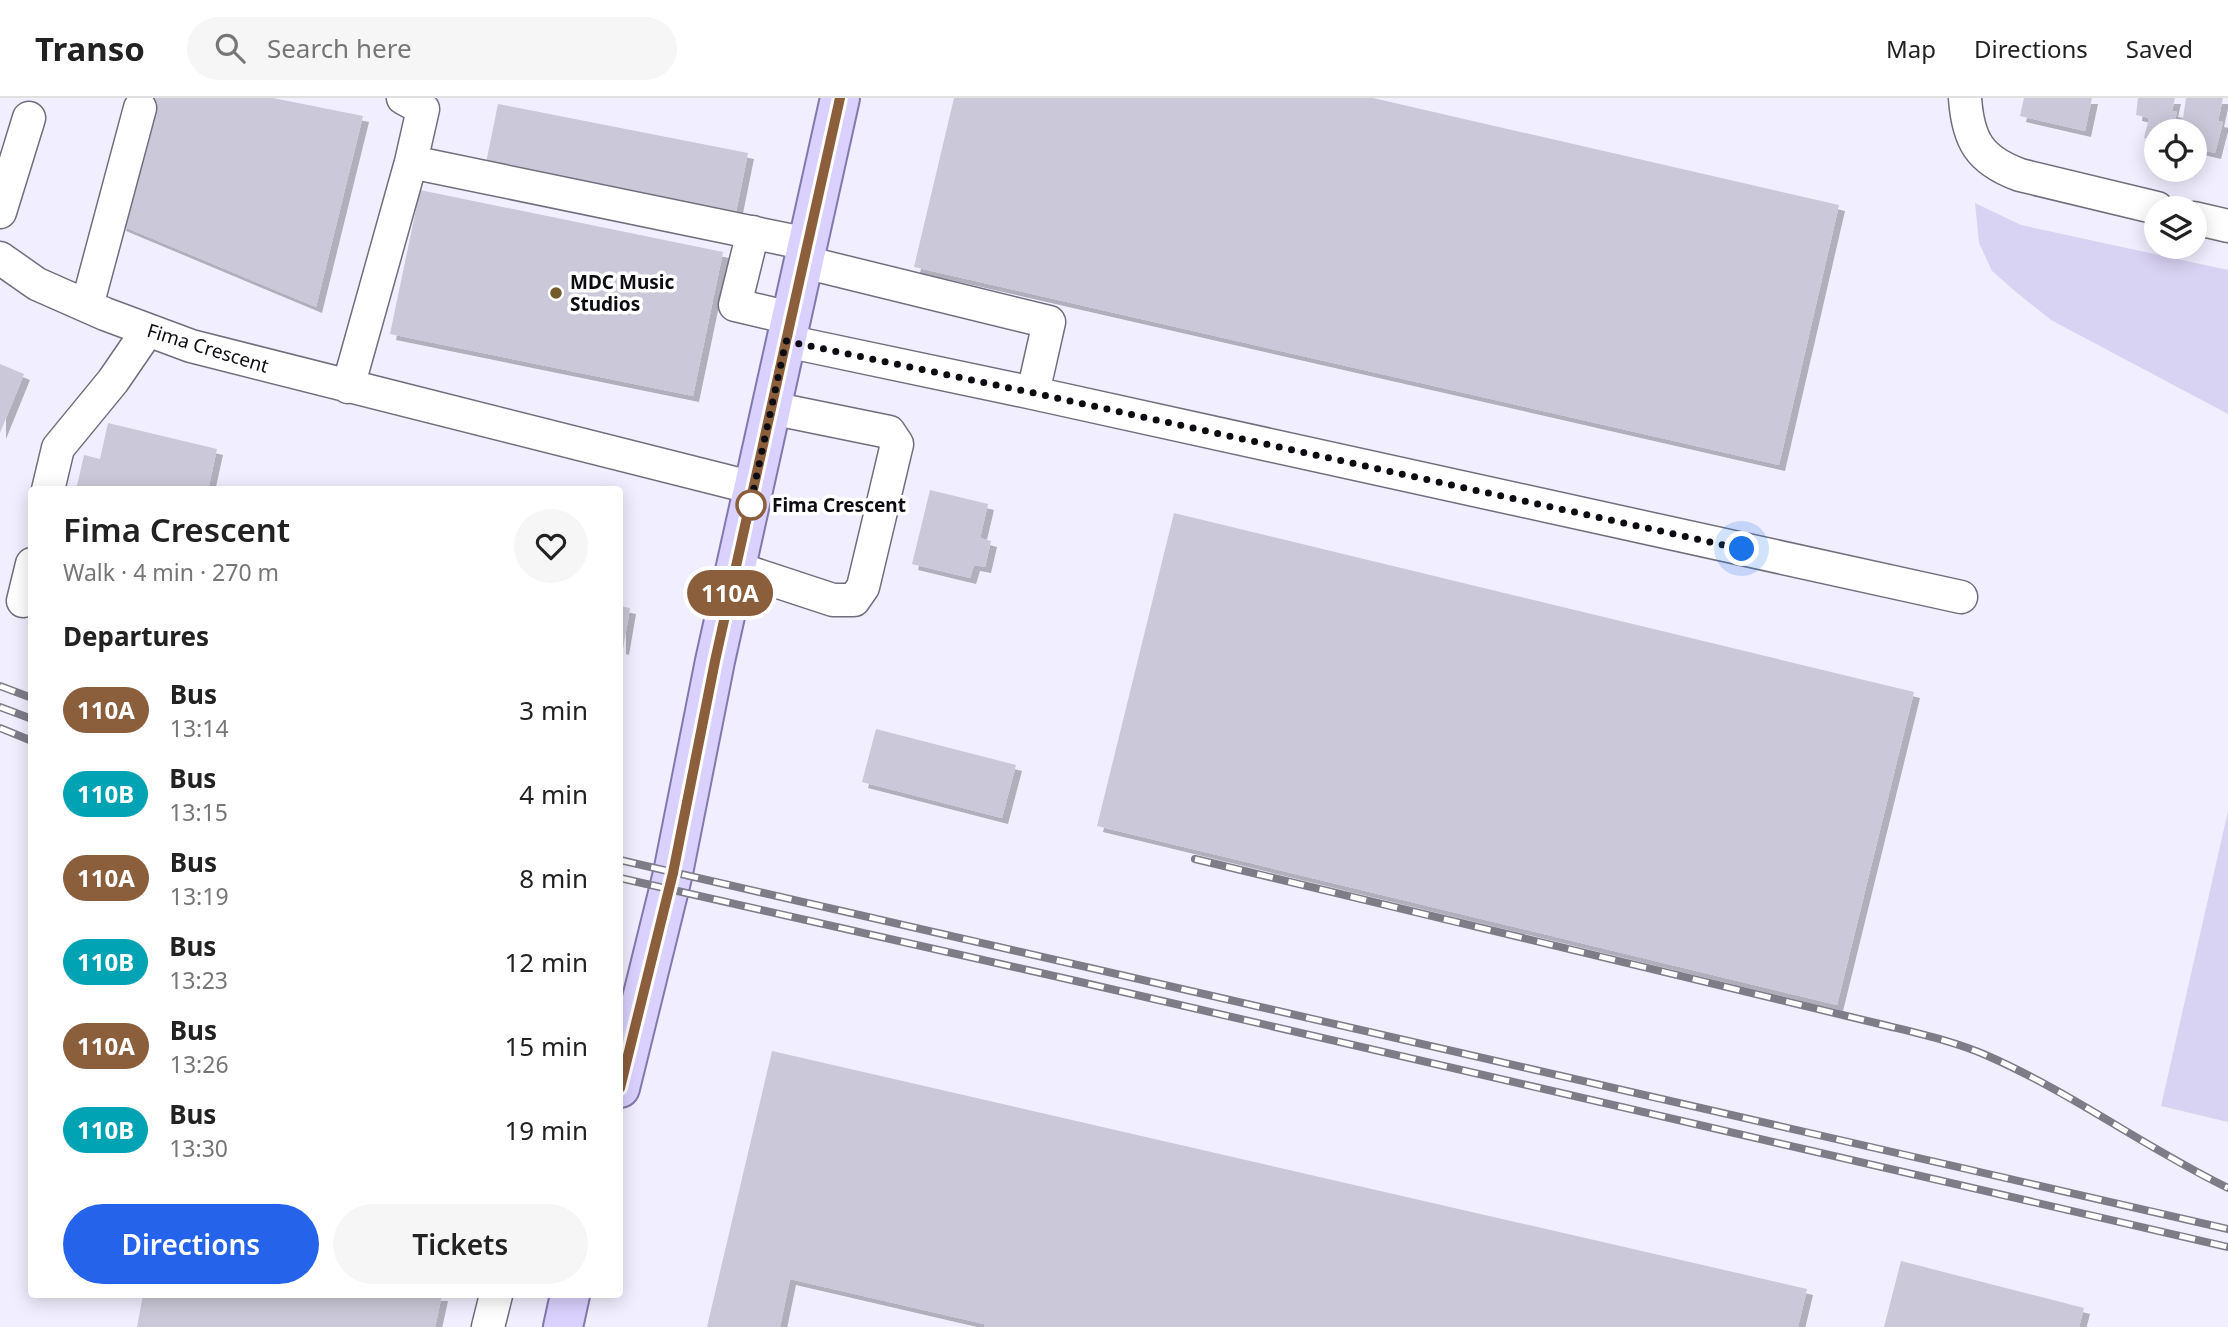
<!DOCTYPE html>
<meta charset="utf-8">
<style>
:root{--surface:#fff;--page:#f6f6f6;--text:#222;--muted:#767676;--line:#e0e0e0;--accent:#2563eb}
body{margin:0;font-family:"Noto Sans",sans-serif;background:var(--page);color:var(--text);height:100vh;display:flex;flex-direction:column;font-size:26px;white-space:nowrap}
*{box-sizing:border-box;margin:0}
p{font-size:23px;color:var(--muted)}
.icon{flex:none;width:38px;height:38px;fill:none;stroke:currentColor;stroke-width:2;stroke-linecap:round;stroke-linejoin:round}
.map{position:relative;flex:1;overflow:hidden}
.details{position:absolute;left:28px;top:388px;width:595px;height:812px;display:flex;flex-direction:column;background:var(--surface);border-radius:7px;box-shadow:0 4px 18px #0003}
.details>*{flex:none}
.badge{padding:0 14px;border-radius:23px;font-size:24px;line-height:46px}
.tools{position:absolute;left:2144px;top:21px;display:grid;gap:14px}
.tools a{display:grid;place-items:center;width:63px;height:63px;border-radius:50%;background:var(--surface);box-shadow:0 4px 18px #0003;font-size:35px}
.you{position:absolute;width:35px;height:35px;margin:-18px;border:5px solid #fff;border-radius:50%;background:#1a73e8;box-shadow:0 0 0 10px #1a73e833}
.map>.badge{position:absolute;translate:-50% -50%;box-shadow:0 0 0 4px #fff}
h2{padding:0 35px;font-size:26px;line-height:63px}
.round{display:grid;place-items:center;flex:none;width:74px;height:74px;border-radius:37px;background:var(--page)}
.summary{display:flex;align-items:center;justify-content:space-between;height:119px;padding:0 35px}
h1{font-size:33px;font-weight:600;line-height:52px}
.action{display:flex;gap:14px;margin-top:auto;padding:14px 35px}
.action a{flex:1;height:80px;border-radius:42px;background:var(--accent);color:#fff;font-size:28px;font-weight:600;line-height:80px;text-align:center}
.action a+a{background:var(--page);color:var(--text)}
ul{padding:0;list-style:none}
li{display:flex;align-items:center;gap:21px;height:84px;padding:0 35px}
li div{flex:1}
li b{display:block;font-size:26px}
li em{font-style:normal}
li .badge{min-width:77px;font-weight:700;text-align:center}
header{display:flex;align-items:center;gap:42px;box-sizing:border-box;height:98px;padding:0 35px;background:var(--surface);border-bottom:2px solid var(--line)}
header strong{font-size:33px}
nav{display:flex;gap:38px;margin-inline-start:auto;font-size:24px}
.search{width:490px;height:63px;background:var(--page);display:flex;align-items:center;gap:18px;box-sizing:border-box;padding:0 24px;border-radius:38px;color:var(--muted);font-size:26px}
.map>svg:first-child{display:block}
.green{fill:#d9d3f3}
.building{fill:#cbc9d9;filter:url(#shadow)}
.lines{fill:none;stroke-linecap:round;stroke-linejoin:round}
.minor-casing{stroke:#706e7c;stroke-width:35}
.major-casing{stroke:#8378ab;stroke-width:42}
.minor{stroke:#fff;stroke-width:32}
.major{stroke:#dad1fe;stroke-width:38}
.rail-casing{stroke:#7e7c87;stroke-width:8}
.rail{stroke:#fff;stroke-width:5;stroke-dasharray:16;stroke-linecap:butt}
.line-casing{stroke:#fff;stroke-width:16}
.line{stroke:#8b5e3c;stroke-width:10}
.walk{stroke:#0d0c12;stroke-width:7;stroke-dasharray:0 12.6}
.poi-dot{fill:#725a2b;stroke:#fff;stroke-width:2.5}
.stop-dot{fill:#fff;stroke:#8b5e3c;stroke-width:3.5}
.labels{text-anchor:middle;stroke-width:7;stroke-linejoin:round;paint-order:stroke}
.poi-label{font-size:19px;font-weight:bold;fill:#0d0c12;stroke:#fff;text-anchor:start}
.street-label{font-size:19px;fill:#0d0c12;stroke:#fff}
.stop-label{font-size:19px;font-weight:bold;fill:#0d0c12;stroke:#fff;text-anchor:start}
</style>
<header>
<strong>Transo</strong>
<div class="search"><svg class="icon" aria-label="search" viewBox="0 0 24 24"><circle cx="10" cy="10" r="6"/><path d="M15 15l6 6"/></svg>Search here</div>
<nav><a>Map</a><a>Directions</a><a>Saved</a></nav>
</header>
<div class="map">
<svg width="2228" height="1229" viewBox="0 0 2228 1229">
<defs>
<filter id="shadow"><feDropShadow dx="6" dy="6" stdDeviation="0" flood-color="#0004"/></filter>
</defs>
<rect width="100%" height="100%" fill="#f1eeff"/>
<path class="green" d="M1975 105 2021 127 2228 172V316L2051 222 2016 194 1992 173 1979 145Z
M2228 713V1024L2161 1008Z"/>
<path class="building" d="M153 0H273L363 18 316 209 120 127Z
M954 0H1373L1839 107 1779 367 914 169Z
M2024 0H2092L2085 33 2020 18Z
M2138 0H2175L2172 13 2177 14 2172 33H2156V42L2144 40 2149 20 2136 17Z
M2186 0H2223L2218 23 2223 24 2215 55 2194 50 2195 30 2182 27Z
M498 6 748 55 734 124 485 70Z
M420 92 723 154 693 298 390 236Z
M0 266 24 276 0 335Z
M108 325 217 351 208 392H76L84 357 100 361Z
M930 392 988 406 980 440 991 443 985 469 974 467 970 480 912 466Z
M1174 415 1914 594 1837 907 1097 728Z
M620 508 630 510 623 551 620 550Z
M876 631 1016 667 1002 720 862 684Z
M772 953 1807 1191 1798 1229H984V1226L790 1181 780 1229H707Z
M1901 1163 2084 1210 2079 1229H1884Z
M143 1197H442L435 1229H137Z"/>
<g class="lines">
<defs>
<path id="minor" d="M403 0 423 11 411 64
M1965 0C1968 42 1979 62 2020 77L2157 110
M0 114 29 20
M2194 120 2228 128
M753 134 735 207 791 220
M0 160 37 186 105 216 191 248 754 390
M804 164 1049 224 1033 295 1961 499
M87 208 140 10
M786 243 1033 295
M348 289 411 64 808 146
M48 392 58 350 113 283 148 232
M736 470 833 502H854L863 489 897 346 889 334 771 310
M23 503 32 466
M488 1229 496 1197"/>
<path id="major" d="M620 990 673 775 715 563 840 0
M563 1229 570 1197"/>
</defs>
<use href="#minor" class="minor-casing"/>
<use href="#major" class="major-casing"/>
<use href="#minor" class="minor"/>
<use href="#major" class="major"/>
<defs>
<path id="rail" d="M0 588 32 600
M0 609 32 621
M0 630 32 643
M1195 761 1880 926C1916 935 1954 943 1988 958 2072 995 2146 1050 2228 1090
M620 762 2228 1131
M620 780 1076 883 2228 1149"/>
</defs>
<use href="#rail" class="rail-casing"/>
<use href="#rail" class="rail"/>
</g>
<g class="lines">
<defs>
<path id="line" d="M620 990 673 775 715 563 840 0"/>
</defs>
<use href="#line" class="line-casing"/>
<use href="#line" class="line"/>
<path class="walk" d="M751 407 748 417 786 243 1034 295 1742 451"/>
</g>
<circle class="poi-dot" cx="556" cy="195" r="7"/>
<circle class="stop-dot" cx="751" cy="407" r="14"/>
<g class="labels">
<g class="poi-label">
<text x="570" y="191">MDC Music<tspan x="570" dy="22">Studios</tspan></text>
</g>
<g class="street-label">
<text transform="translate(208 250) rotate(17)" y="7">Fima Crescent</text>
</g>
<g class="stop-label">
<text x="772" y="414">Fima Crescent</text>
</g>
</g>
</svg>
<div class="tools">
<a><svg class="icon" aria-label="locate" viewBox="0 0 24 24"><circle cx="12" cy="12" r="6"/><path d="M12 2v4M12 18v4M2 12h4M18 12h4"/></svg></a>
<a><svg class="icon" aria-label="layers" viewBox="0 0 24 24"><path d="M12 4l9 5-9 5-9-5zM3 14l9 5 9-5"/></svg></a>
</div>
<div class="you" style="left:1742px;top:451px"></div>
<b class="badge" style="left:730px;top:495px;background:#8b5e3c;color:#fff">110A</b>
<section class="details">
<div class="summary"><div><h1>Fima Crescent</h1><p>Walk · 4 min · 270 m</p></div><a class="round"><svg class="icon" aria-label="heart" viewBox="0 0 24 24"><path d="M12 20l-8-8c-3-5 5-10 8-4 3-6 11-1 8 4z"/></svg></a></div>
<h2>Departures</h2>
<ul>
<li><span class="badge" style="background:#8b5e3c;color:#fff">110A</span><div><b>Bus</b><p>13:14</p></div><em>3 min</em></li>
<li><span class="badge" style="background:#00a3b4;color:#fff">110B</span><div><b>Bus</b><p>13:15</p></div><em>4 min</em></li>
<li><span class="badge" style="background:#8b5e3c;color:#fff">110A</span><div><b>Bus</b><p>13:19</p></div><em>8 min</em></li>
<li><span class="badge" style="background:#00a3b4;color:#fff">110B</span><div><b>Bus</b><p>13:23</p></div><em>12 min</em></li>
<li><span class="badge" style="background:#8b5e3c;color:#fff">110A</span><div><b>Bus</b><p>13:26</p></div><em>15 min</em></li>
<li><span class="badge" style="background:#00a3b4;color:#fff">110B</span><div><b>Bus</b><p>13:30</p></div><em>19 min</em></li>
</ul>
<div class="action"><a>Directions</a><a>Tickets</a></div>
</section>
</div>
